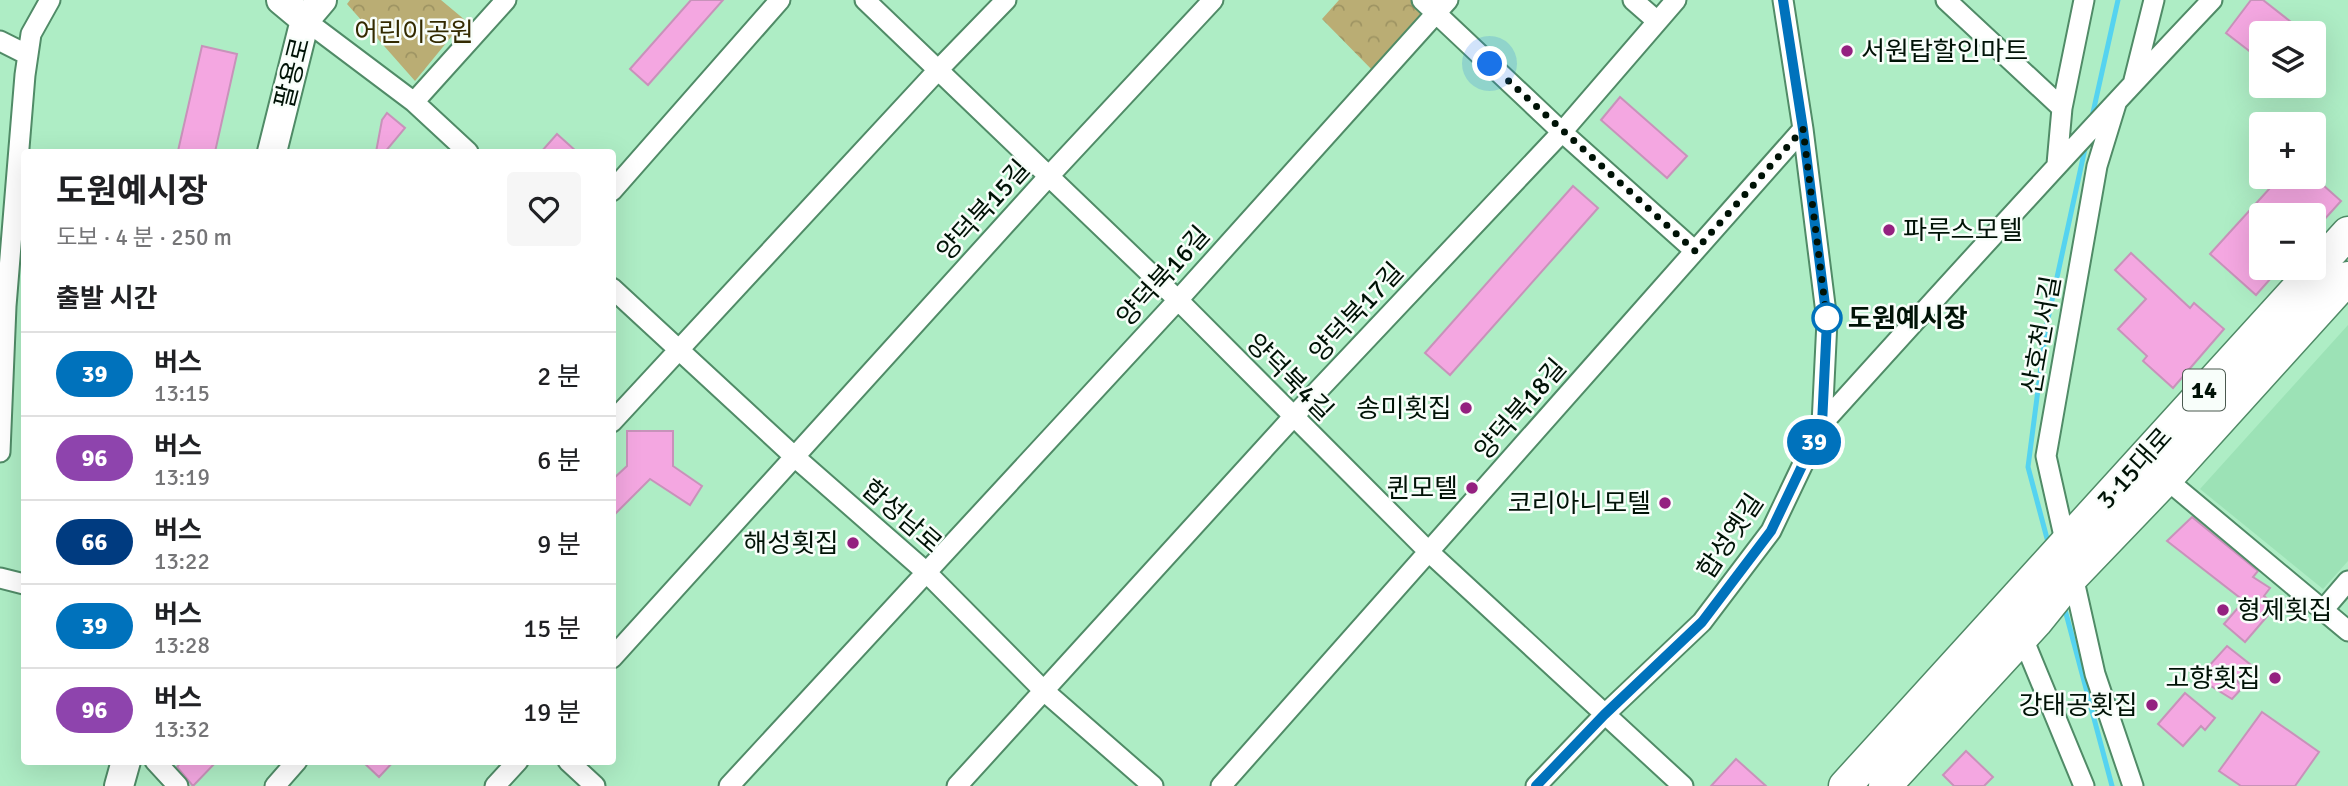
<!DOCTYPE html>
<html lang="ko">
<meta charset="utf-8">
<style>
:root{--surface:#fff;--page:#f6f6f6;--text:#202124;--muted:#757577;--line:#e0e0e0}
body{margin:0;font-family:Signika,"Noto Sans KR",sans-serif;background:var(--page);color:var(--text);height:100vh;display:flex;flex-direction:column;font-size:26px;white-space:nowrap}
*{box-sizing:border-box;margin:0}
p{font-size:23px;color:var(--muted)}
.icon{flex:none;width:38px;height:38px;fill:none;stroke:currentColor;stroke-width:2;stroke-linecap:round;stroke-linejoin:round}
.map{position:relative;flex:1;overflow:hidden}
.side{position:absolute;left:21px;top:149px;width:595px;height:616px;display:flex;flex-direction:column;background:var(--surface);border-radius:7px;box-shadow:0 7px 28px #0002}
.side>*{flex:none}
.badge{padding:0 14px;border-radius:23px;font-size:24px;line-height:46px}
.tools{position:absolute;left:2249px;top:21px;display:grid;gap:14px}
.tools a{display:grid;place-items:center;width:77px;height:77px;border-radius:7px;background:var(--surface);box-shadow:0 7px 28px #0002;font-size:35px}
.you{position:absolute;width:35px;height:35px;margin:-18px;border:5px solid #fff;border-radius:50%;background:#1a73e8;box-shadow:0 0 0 10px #1a73e833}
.map>.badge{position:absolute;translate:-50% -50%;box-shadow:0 0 0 4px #fff}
h2{padding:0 35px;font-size:26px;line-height:63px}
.round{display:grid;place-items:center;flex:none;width:74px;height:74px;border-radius:7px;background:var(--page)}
.head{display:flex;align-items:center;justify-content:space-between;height:119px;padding:0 35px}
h1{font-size:33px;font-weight:700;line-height:52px}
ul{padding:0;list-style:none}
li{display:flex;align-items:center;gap:21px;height:84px;padding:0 35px;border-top:2px solid var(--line)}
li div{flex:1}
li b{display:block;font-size:26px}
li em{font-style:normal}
li .badge{min-width:77px;font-weight:700;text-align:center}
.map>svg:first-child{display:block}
.built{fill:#9ce2b6}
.park{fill:url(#park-crowns)}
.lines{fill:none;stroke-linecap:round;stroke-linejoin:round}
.stream{stroke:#55d3f0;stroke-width:5}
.building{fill:#f4a7e1;stroke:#c892ba;stroke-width:2}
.street-casing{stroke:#508b67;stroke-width:23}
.secondary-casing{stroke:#508b67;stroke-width:32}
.primary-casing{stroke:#508b67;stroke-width:35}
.street{stroke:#fff;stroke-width:19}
.secondary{stroke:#fff;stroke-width:28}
.primary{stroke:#fff;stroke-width:32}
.line-casing{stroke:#fff;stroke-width:16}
.line{stroke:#0072bc;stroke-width:10}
.walk{stroke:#001206;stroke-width:7;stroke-dasharray:0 12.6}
.poi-dot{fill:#942180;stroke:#f8fefa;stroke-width:2.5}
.stop-dot{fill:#fff;stroke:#0072bc;stroke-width:3.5}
.labels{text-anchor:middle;stroke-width:5;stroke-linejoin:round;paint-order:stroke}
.shield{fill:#f8fefa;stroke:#4a594f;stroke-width:2}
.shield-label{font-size:24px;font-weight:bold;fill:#001206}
.park-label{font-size:26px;fill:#332a00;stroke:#f8fefa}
.poi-label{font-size:26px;fill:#001206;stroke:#f8fefa;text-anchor:end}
.street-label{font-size:26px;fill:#001206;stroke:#f8fefa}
.stop-label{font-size:26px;font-weight:bold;fill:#001206;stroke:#f8fefa;text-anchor:start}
</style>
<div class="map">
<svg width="2348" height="786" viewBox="0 0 2348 786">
<defs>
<pattern id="park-crowns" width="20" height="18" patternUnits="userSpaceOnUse" patternTransform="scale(1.75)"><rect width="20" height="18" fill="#baad74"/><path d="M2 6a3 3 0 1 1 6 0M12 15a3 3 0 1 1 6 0" fill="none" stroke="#9e9463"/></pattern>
</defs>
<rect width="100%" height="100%" fill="#aeedc5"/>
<path class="built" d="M2348 325V561L2323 589 2200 489Z"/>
<path class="park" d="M350 0H441L465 20 415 81 347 4Z
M1339 0H1422L1437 13 1379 77 1322 19Z"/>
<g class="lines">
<path class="stream" d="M2092 117 2118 0
M2049 546 2028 467 2046 328 2086 144
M2064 606 2112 786"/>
</g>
<path class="building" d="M691 0H723L648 85 630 69Z
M2251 0H2263L2305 33H2261V60L2226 33Z
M202 46 237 54 215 152H186L178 151Z
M1620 97 1687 156 1667 178 1601 120Z
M387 113 405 128 385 152H376L382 120Z
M557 134 577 152H541Z
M2280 177H2314L2341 201 2314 231V215H2261V268H2280L2256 295 2210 254Z
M1573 186 1598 208 1450 375 1425 353Z
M2131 253 2190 308 2194 303 2224 329 2173 388 2143 361 2147 356 2118 329 2146 299 2115 270Z
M627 431H673V466L702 486 690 505 650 479 612 517V480L627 466Z
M2192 517 2258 571 2253 577 2270 588 2264 596 2276 606 2245 642 2224 624 2244 601 2167 541Z
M2227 646 2251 665 2237 681 2243 687 2232 699 2198 678Z
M2185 693 2215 718 2205 730 2201 726 2183 746 2158 724Z
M2262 712 2319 752 2295 786H2241L2219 771Z
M1966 751 1993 777 1984 786H1954L1943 775Z
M1736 759 1766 786H1711Z
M182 761H217L193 786 177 767Z
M362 761H394L379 777Z"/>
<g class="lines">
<defs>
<path id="street" d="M865 0 1178 300 1429 552 1683 786
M1422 0 1562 132 1695 251
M1633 0 1657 21
M1946 0 2062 108
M305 20 414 102 468 152
M0 41 28 55
M2134 80 2154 0
M414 102 506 0
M2116 104 2097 166 2046 456 2095 674 2133 786
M2057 164 2062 108 2084 0
M612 191 780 0
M612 288 796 458 925 571 1043 690 1153 786
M612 422 938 70 1006 0
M1822 424C1951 281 2080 139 2212 0
M0 452 6 306 25 75 31 34 50 0
M2166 479 2348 631
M0 578 24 584
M2324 609 2348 581
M2022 636 2084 786
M612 658 1049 176 1213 0
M155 761 178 786
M568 761 595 786
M275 786 297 761
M495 786 518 761
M729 786 1178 300 1448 0
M957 786 1293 417 1562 132 1676 0
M1221 786 1803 129
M1536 786 1604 715 1702 622 1771 531 1822 424 1827 321 1803 129 1783 0"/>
<path id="secondary" d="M281 0 305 20
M272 152 305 20 322 0
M119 786 126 761"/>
<path id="primary" d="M1845 786 2348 233
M1885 786 2036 622 2073 576 2166 479 2348 278"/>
</defs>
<use href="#street" class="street-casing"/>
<use href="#secondary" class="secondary-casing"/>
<use href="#primary" class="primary-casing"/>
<use href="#street" class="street"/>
<use href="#secondary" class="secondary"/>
<use href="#primary" class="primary"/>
</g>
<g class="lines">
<defs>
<path id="line" d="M1536 786 1604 715 1702 622 1771 531 1822 424 1827 321 1803 129 1783 0"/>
</defs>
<use href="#line" class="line-casing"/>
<use href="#line" class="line"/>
<path class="walk" d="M1490 64 1695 251 1803 129 1827 321V318"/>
</g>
<g class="poi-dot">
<circle cx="1847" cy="51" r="7"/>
<circle cx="1889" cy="230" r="7"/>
<circle cx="1466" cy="408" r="7"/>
<circle cx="1472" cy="488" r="7"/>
<circle cx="1665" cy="503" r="7"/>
<circle cx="853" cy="543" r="7"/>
<circle cx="2223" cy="610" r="7"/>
<circle cx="2275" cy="678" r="7"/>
<circle cx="2152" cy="705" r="7"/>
</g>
<circle class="stop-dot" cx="1827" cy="318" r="14"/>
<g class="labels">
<rect class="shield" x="2183" y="369.5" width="42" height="41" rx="5"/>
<g class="shield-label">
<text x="2204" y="398">14</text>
</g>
<g class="park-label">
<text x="414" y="41">어린이공원</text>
</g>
<g class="poi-label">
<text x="1861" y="60" text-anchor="start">서원탑할인마트</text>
<text x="1903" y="239" text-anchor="start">파루스모텔</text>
<text x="1452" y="417">송미횟집</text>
<text x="1458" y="497">퀸모텔</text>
<text x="1651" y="512">코리아니모텔</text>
<text x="839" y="552">해성횟집</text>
<text x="2237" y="619" text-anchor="start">형제횟집</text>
<text x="2261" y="687">고향횟집</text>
<text x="2138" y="714">강태공횟집</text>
</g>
<g class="street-label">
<text transform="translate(292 73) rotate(-76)" y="9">팔용로</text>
<text transform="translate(983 210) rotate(-48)" y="9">양덕북15길</text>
<text transform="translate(1163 276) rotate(-48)" y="9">양덕북16길</text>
<text transform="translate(1356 312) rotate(-47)" y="9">양덕북17길</text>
<text transform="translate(2041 335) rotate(-80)" y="9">산호천서길</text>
<text transform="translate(1290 377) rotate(45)" y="9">양덕북4길</text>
<text transform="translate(1520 409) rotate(-49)" y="9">양덕북18길</text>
<text transform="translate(2134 468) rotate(-48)" y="9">3·15대로</text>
<text transform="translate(902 516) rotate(41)" y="9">합성남로</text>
<text transform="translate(1730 536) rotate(-56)" y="9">합성옛길</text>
</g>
<g class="stop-label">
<text x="1848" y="327">도원예시장</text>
</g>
</g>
</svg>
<div class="tools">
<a><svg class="icon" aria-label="layers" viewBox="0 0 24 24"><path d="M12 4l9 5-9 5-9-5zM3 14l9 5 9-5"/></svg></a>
<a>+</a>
<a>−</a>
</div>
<div class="you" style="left:1490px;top:64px"></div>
<b class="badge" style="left:1814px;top:442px;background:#0072bc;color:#fff">39</b>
<section class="side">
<div class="head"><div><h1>도원예시장</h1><p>도보 · 4 분 · 250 m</p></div><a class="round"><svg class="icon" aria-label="heart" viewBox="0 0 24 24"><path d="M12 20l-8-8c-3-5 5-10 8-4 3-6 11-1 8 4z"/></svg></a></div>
<h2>출발 시간</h2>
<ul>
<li><span class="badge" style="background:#0072bc;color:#fff">39</span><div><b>버스</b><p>13:15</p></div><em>2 분</em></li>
<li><span class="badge" style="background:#8e44ad;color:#fff">96</span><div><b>버스</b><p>13:19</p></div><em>6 분</em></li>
<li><span class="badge" style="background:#003b80;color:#fff">66</span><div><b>버스</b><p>13:22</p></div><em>9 분</em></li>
<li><span class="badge" style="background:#0072bc;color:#fff">39</span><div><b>버스</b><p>13:28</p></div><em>15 분</em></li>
<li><span class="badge" style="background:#8e44ad;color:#fff">96</span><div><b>버스</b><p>13:32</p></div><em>19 분</em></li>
</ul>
</section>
</div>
